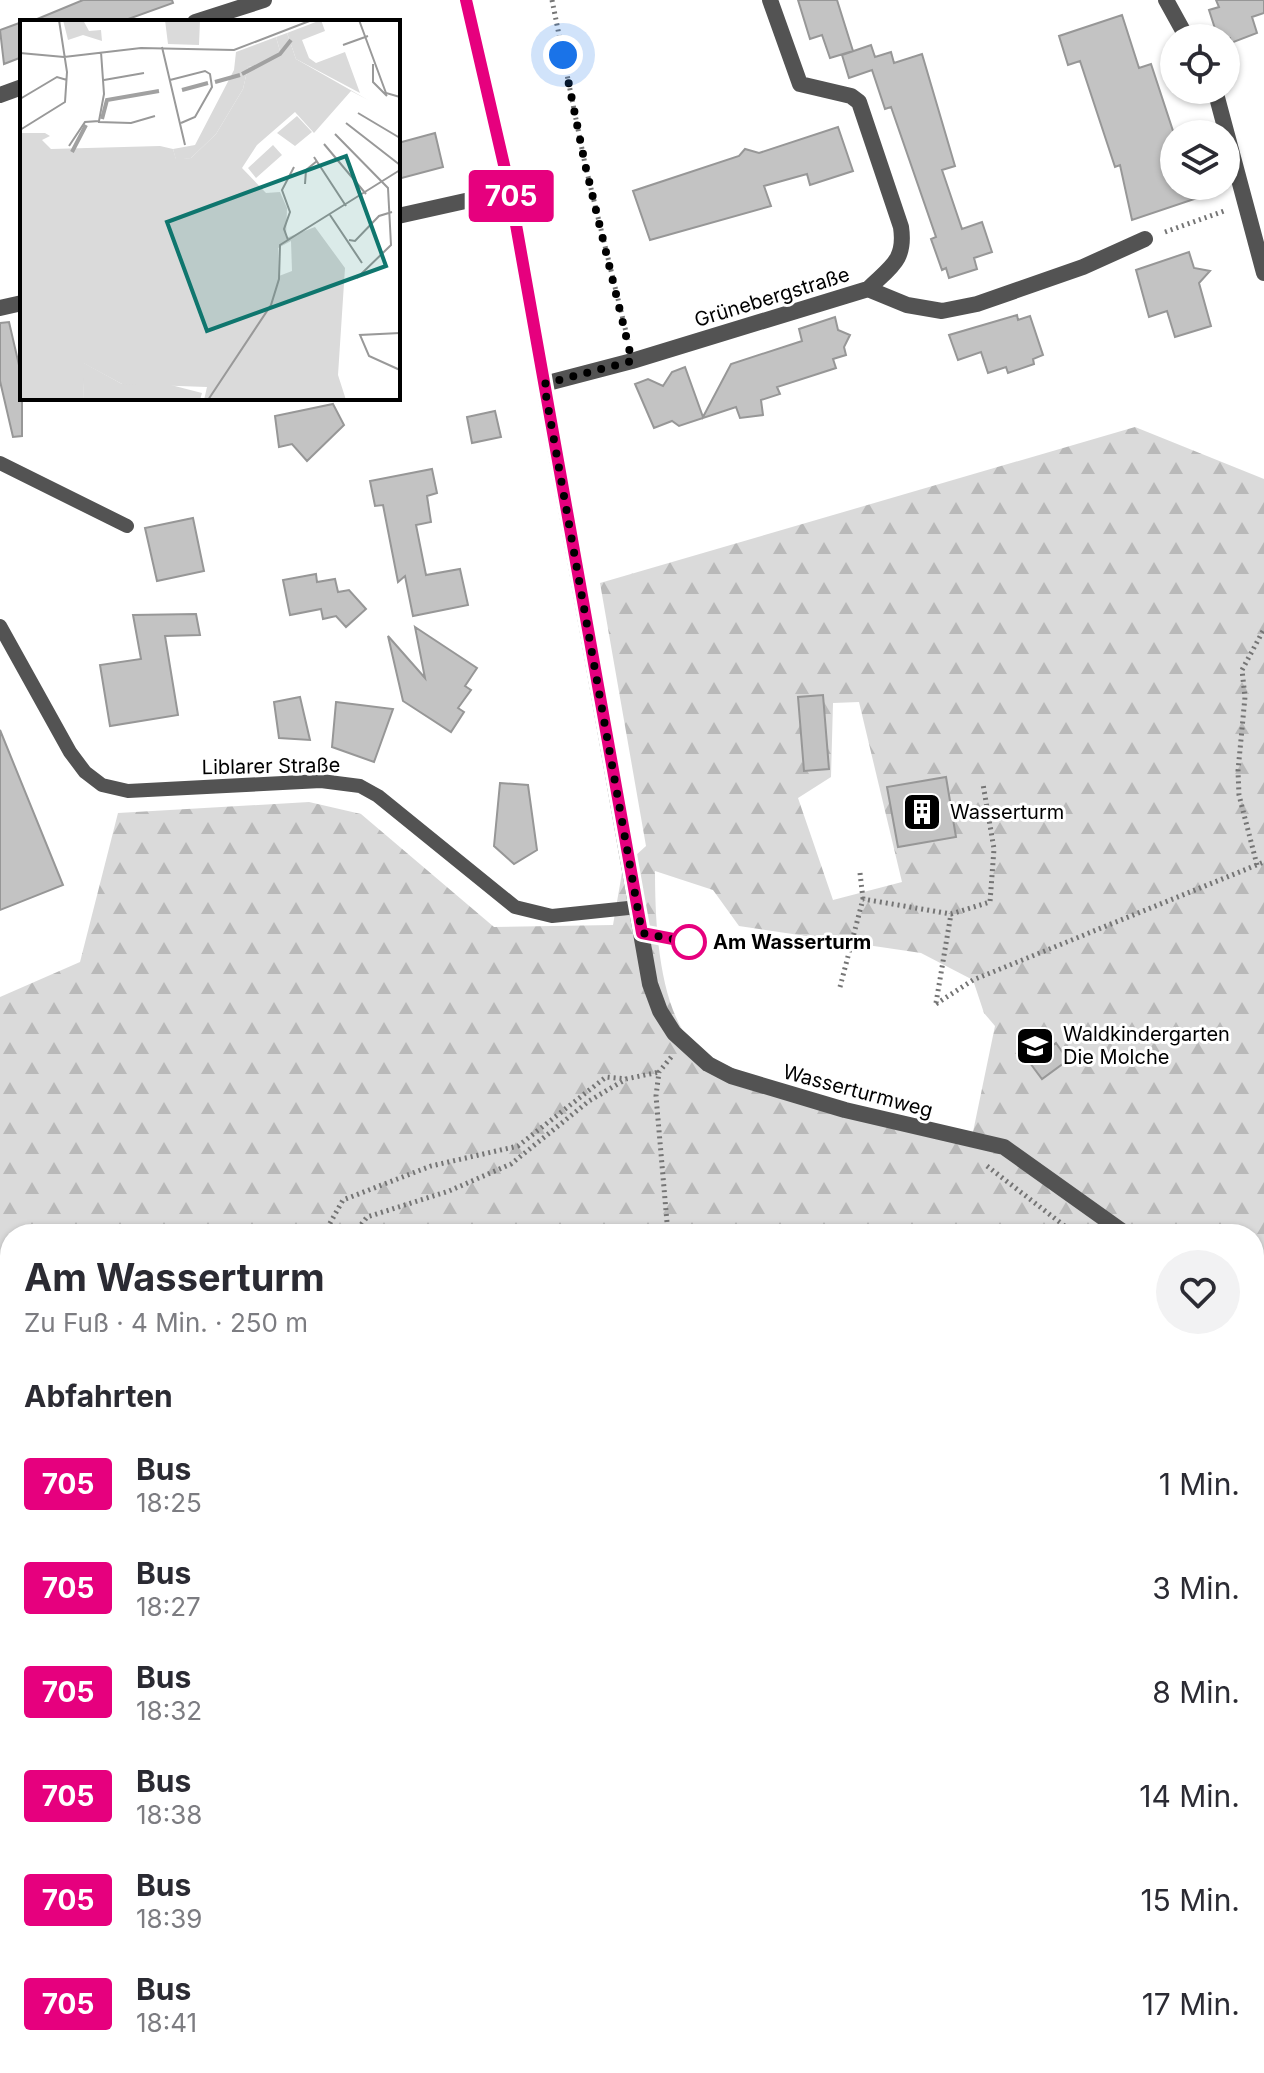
<!DOCTYPE html>
<html lang="de">
<meta charset="utf-8">
<style>
:root{--surface:#fff;--page:#f2f2f3;--text:#2b2b33;--muted:#7c7c81}
body{margin:0;font-family:Inter,sans-serif;background:var(--page);color:var(--text);height:100vh;display:flex;flex-direction:column;font-size:30px;white-space:nowrap}
*{box-sizing:border-box;margin:0}
p{font-size:26px;color:var(--muted)}
.icon{flex:none;width:44px;height:44px;fill:none;stroke:currentColor;stroke-width:2;stroke-linecap:round;stroke-linejoin:round}
.map{position:relative;flex:1;overflow:hidden}
.panel{position:absolute;left:0px;top:1224px;width:1264px;height:850px;display:flex;flex-direction:column;background:var(--surface);border-radius:32px 32px 0 0;box-shadow:0 2px 6px #0004}
.panel>*{flex:none}
.badge{padding:0 16px;border-radius:6px;font-size:28px;line-height:52px}
.fabs{position:absolute;left:1160px;top:24px;display:grid;gap:16px}
.fabs a{display:grid;place-items:center;width:80px;height:80px;border-radius:50%;background:var(--surface);box-shadow:0 2px 6px #0004;font-size:40px}
.you{position:absolute;width:40px;height:40px;margin:-20px;border:6px solid #fff;border-radius:50%;background:#1a73e8;box-shadow:0 0 0 12px #1a73e833}
.map>.badge{position:absolute;translate:-50% -50%;box-shadow:0 0 0 4px #fff}
h2{padding:0 24px;font-size:30px;line-height:72px}
.round{display:grid;place-items:center;flex:none;width:84px;height:84px;border-radius:42px;background:var(--page)}
.head{display:flex;align-items:center;justify-content:space-between;height:136px;padding:0 24px}
h1{font-size:38px;font-weight:700;line-height:60px}
ul{padding:0;list-style:none}
li{display:flex;align-items:center;gap:24px;height:104px;padding:0 24px}
li div{flex:1}
li b{display:block;font-size:30px}
li em{font-style:normal}
li .badge{min-width:88px;font-weight:700;text-align:center}
.map>svg:first-child{display:block}
.forest{fill:url(#forest-firs);fill-rule:evenodd}
.building{fill:#c3c3c3;stroke:#979797;stroke-width:2}
.lines{fill:none;stroke-linecap:round;stroke-linejoin:round}
.path{stroke:#757575;stroke-width:5;stroke-dasharray:2 4;stroke-linecap:butt}
.lane{stroke:#535353;stroke-width:14}
.street{stroke:#535353;stroke-width:16}
.line-casing{stroke:#fff;stroke-width:18}
.line{stroke:#e6007e;stroke-width:12}
.walk{stroke:#000;stroke-width:8;stroke-dasharray:0 14.4}
.stop-dot{fill:#fff;stroke:#e6007e;stroke-width:4}
.labels{text-anchor:middle;stroke-width:6;stroke-linejoin:round;paint-order:stroke}
.street-label{font-size:20px;fill:#000;stroke:#fff}
.poi-label{font-size:20px;fill:#000;stroke:#fff;text-anchor:start}
.stop-label{font-size:20px;font-weight:bold;fill:#000;stroke:#fff;text-anchor:start}
.inset-river{fill:none;stroke:#a1a1a1;stroke-width:4}
.inset-road{fill:none;stroke:#999;stroke-width:2}
.view{fill:#0f766e;fill-opacity:0.15;stroke:#0f766e;stroke-width:4}
.inset-edge{fill:none;stroke:#000;stroke-width:4}
</style>
<div class="map">
<svg width="1264" height="2073" viewBox="0 0 1264 2073">
<defs>
<pattern id="forest-firs" width="22" height="20" patternUnits="userSpaceOnUse" patternTransform="scale(2)"><rect width="22" height="20" fill="#dadada"/><path d="M5 1l3.5 6h-7zM16 11l3.5 6h-7z" fill="#b9b9b9"/></pattern>
</defs>
<rect width="100%" height="100%" fill="#fff"/>
<path class="forest" d="M1135 427 1264 479V2073H0V997L80 962 118 813 309 802 361 814 494 927 613 925 623 867 646 846 600 583ZM859 702 902 882 833 900 798 798 831 777 833 703ZM655 871 713 890 739 926 921 953 973 980 984 1013 995 1026 973 1132C908 1119 717 1087 683 1031 658 989 655 919 655 871ZM10 1234H1254V2064H10Z"/>
<path class="building" d="M83 0H172L173 3 120 22H30Z
M798 0H837L853 51 830 58 822 35 810 39Z
M1216 0H1264V13L1252 17 1257 33 1231 43 1230 38H1218L1209 10 1219 7Z
M1122 15 1139 68 1151 64 1174 134V186H1221V190L1132 220 1120 165 1115 167 1080 61 1068 65 1059 36Z
M22 22V57L4 64 0 30Z
M871 45 875 57 891 52 894 63 922 54 955 166 942 170 962 229 982 222 992 252 974 258 977 269 949 278 946 268 942 270 931 239 936 237 891 107 885 109 872 70 849 78 842 55Z
M838 127 853 171 810 185 807 174 764 186 771 206 650 240 633 191 739 156 745 149 759 153Z
M435 133 443 167 398 179V143Z
M1189 252 1194 268 1210 271 1199 283 1211 326 1175 337 1167 311 1149 317 1136 270Z
M1017 315 1018 320 1030 316 1043 355 1033 359 1034 364 1008 373 1006 367 988 373 981 352 958 360 949 335Z
M835 317 838 330 850 335 844 347 846 355 833 359 836 368 777 387 780 394 761 400 763 415 740 418 736 407 679 426 672 421 654 428 635 384 648 379 663 386 672 372 685 367 703 417 731 364 802 341 799 329Z
M9 322 22 378V436L13 437 0 381V323Z
M333 404 344 425 307 461 292 444 279 447 275 416Z
M495 411 501 437 472 443 467 417Z
M432 469 437 493 427 496 431 522 416 525 426 575 460 569 468 605 413 616 405 576 398 582 383 505 375 506 370 481Z
M193 518 204 571 157 581 145 528Z
M316 574 317 582 335 579 338 592 349 590 366 609 346 627 336 616 323 619 321 609 290 615 283 580Z
M196 614 200 635 165 636 178 715 110 726 100 665 141 659 133 615Z
M415 627 477 668 465 686 471 690 458 708 464 712 451 732 403 701 388 636 425 678Z
M823 695 829 769 804 771 798 697Z
M300 697 310 740 279 738 274 702Z
M336 702 393 709 374 762 332 747Z
M0 730 63 885 0 910Z
M946 777 956 837 898 847 887 787Z
M500 783 528 785 537 850 514 864 494 846Z
M1056 1043 1068 1060 1042 1079 1030 1063Z"/>
<g class="lines">
<path class="path" d="M552 0 585 164 628 340
M1165 232 1227 210
M1257 865 1239 795 1238 771 1245 697 1242 670 1264 629
M860 873 863 899
M840 987 863 899 951 914 990 902 994 849 983 784
M936 1003 951 914
M936 1004 973 980 1264 862
M987 1166 1075 1234
M324 1234 343 1200 431 1166 518 1146 606 1077 626 1079
M354 1234 367 1217 449 1191 511 1164 589 1101 626 1079 659 1072
M668 1234 656 1096 659 1072 672 1056
M1254 1274 1264 1271
M1254 1402 1264 1416
M754 2064 755 2073
M1029 2064 1031 2073
M0 2066 5 2073
M50 2073 64 2064
M87 2073 101 2064"/>
<path class="lane" d="M0 463 127 526
M0 626 70 752 85 772 102 785 128 791 321 781 360 786 378 796 515 907 552 916 638 907
M642 933 694 943"/>
<path class="street" d="M466 0 510 191 650 984 660 1011 674 1033 708 1064 731 1076 845 1110 1004 1147 1126 1234
M770 0 800 84 851 96 859 102 901 227C906 261 890 267 868 289
M1166 0 1187 38
M195 22 264 0
M1215 90 1264 273
M0 95 22 87
M398 216 510 191
M0 308 22 303
M544 384 632 361 868 289 907 305 942 311 977 304 1083 267 1145 239
M1254 1347 1264 1360"/>
</g>
<g class="lines">
<defs>
<path id="line" d="M466 0 510 191 642 933 694 943"/>
</defs>
<use href="#line" class="line-casing"/>
<use href="#line" class="line"/>
<path class="walk" d="M563 55 585 164 632 361 544 384 642 933 689 942"/>
</g>
<defs>
<symbol id="building-square" viewBox="-11 -11 22 22"><rect x="-9" y="-9" width="18" height="18" rx="4" fill="#000" stroke="#fff"/><path d="M-4-6H4V6H1V3H-1V6H-4ZM-2.5-4.3h1.7v1.8h-1.7ZM.8-4.3h1.7v1.8H.8ZM-2.5-1h1.7V.8h-1.7ZM.8-1h1.7V.8H.8Z" fill="#fff"/></symbol>
<symbol id="school-square" viewBox="-11 -11 22 22"><rect x="-9" y="-9" width="18" height="18" rx="4" fill="#000" stroke="#fff"/><path d="M0-5L7-2L0 1L-7-2ZM-4 1L0 2.5L4 1V4Q0 6-4 4Z" fill="#fff"/></symbol>
</defs>
<g fill-rule="evenodd">
<use href="#building-square" x="900" y="790" width="44" height="44"/>
<use href="#school-square" x="1013" y="1024" width="44" height="44"/>
</g>
<circle class="stop-dot" cx="689" cy="942" r="16"/>
<g class="labels">
<g class="street-label">
<text transform="translate(772 297) rotate(-17)" y="7">Grünebergstraße</text>
<text transform="translate(271 766) rotate(-1)" y="7">Liblarer Straße</text>
<text transform="translate(858 1091) rotate(15)" y="7">Wasserturmweg</text>
</g>
<g class="poi-label">
<text x="950" y="819">Wasserturm</text>
<text x="1063" y="1041">Waldkindergarten<tspan x="1063" dy="23">Die Molche</tspan></text>
</g>
<g class="stop-label">
<text x="713" y="949">Am Wasserturm</text>
</g>
</g>
<g transform="translate(20 20)">
<rect width="380" height="380" fill="#fff"/>
<path d="M301 0 305 11 282 20 289 38 296 43 325 32 340 73 276 39 267 13ZM256 17 260 31 246 43 228 47 223 69 196 114 171 138 156 140 153 129 175 125 214 50 216 32ZM277 96 292 112 275 126 257 113ZM253 125 262 135 236 158 228 148ZM62 342 102 364H147L182 373 180 380H64Z" fill="#dadada"/>
<path d="M43 0H63L69 11 81 10 82 21 63 15 48 20ZM145 0H180L179 25 148 24ZM267 13 276 39 348 80 331 71 294 113 275 92 237 125 222 148 246 173 260 172 267 188 266 218 295 207 325 248 318 355 326 380H184L187 367 102 364 63 343 64 380H2L0 113H25L30 116 22 120 31 129 140 126 153 129 156 139 171 138 196 114 223 69 228 47 246 43 260 31 256 17ZM271 221 272 251 259 256 258 228Z" fill="#dadada" fill-rule="evenodd"/>
<path class="inset-river" d="M222 54 260 34 271 20M195 62 220 55M162 70 188 63M82 99 87 80 139 71M52 132 66 105"/>
<path class="inset-road" d="M339 0 366 73 380 77M323 25 348 16M142 27 165 125M0 33 44 37 121 28 214 30 292 0M353 44V62L367 76M84 60 124 53M150 60 185 51 190 54 192 67 175 97 161 103M0 79 37 57 47 60M338 93 380 118M78 102 111 103 135 96M326 103 380 145M0 110 45 82 47 52 39 0M315 114 368 168 371 225 337 258M304 124 346 174M49 126 65 102 79 101 84 74 81 32M294 137 326 186M285 164 286 150 297 141M310 195 342 243M268 220 264 209 270 192 262 170 274 147M329 220 335 221 359 196 372 192M380 313 340 315 349 336 380 350M188 380 251 285 259 259 260 225 380 150"/>
<path class="view" d="M326 136 366 246 187 311 147 202Z"/>
<rect width="380" height="380" class="inset-edge"/>
</g>
</svg>
<div class="fabs">
<a><svg class="icon" aria-label="locate" viewBox="0 0 24 24"><circle cx="12" cy="12" r="6"/><path d="M12 2v4M12 18v4M2 12h4M18 12h4"/></svg></a>
<a><svg class="icon" aria-label="layers" viewBox="0 0 24 24"><path d="M12 4l9 5-9 5-9-5zM3 14l9 5 9-5"/></svg></a>
</div>
<div class="you" style="left:563px;top:55px"></div>
<b class="badge" style="left:511px;top:196px;background:#e6007e;color:#fff">705</b>
<section class="panel">
<div class="head"><div><h1>Am Wasserturm</h1><p>Zu Fuß · 4 Min. · 250 m</p></div><a class="round"><svg class="icon" aria-label="heart" viewBox="0 0 24 24"><path d="M12 20l-8-8c-3-5 5-10 8-4 3-6 11-1 8 4z"/></svg></a></div>
<h2>Abfahrten</h2>
<ul>
<li><span class="badge" style="background:#e6007e;color:#fff">705</span><div><b>Bus</b><p>18:25</p></div><em>1 Min.</em></li>
<li><span class="badge" style="background:#e6007e;color:#fff">705</span><div><b>Bus</b><p>18:27</p></div><em>3 Min.</em></li>
<li><span class="badge" style="background:#e6007e;color:#fff">705</span><div><b>Bus</b><p>18:32</p></div><em>8 Min.</em></li>
<li><span class="badge" style="background:#e6007e;color:#fff">705</span><div><b>Bus</b><p>18:38</p></div><em>14 Min.</em></li>
<li><span class="badge" style="background:#e6007e;color:#fff">705</span><div><b>Bus</b><p>18:39</p></div><em>15 Min.</em></li>
<li><span class="badge" style="background:#e6007e;color:#fff">705</span><div><b>Bus</b><p>18:41</p></div><em>17 Min.</em></li>
</ul>
</section>
</div>
